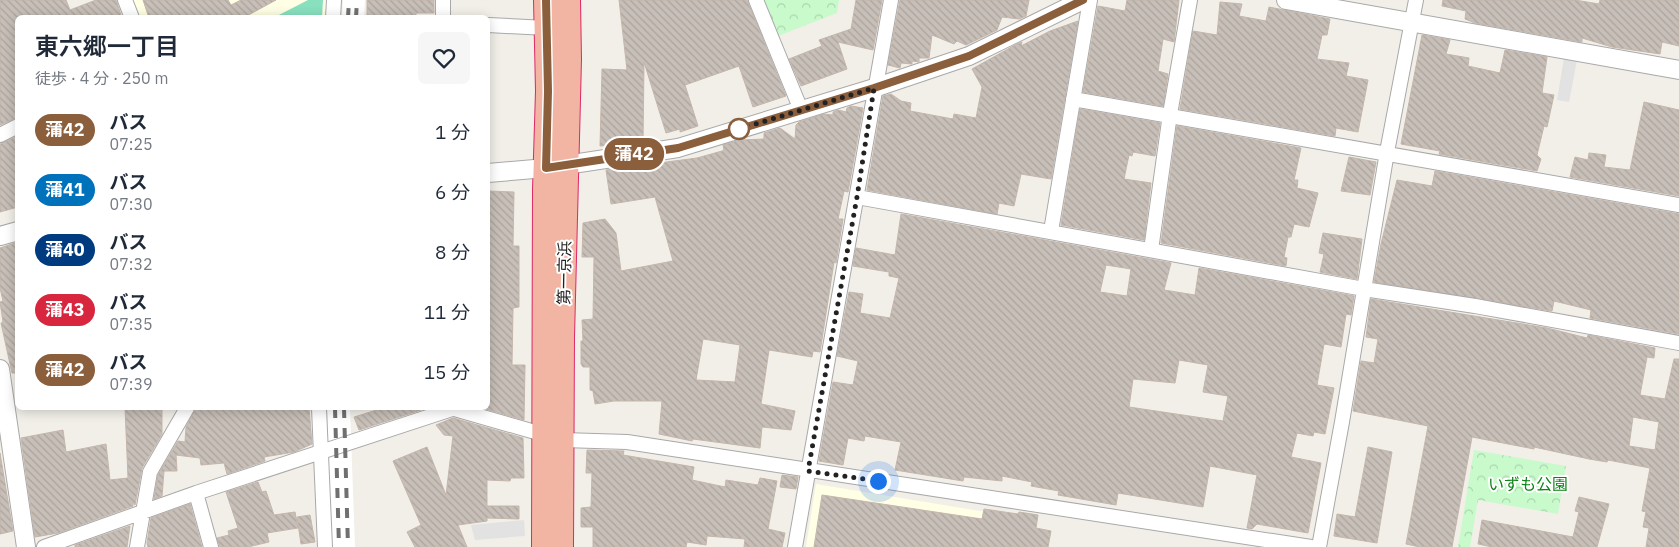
<!DOCTYPE html>
<html lang="ja">
<meta charset="utf-8">
<style>
:root{--surface:#fff;--page:#f6f6f7;--text:#1f2937;--muted:#747a83}
body{margin:0;font-family:"IBM Plex Sans","Noto Sans JP",sans-serif;background:var(--page);color:var(--text);height:100vh;display:flex;flex-direction:column;font-size:19px;white-space:nowrap}
*{box-sizing:border-box;margin:0}
p{font-size:16px;color:var(--muted)}
.icon{flex:none;width:28px;height:28px;fill:none;stroke:currentColor;stroke-width:2;stroke-linecap:round;stroke-linejoin:round}
.map{position:relative;flex:1;overflow:hidden}
.drawer{position:absolute;left:15px;top:15px;width:475px;height:395px;display:flex;flex-direction:column;background:var(--surface);border-radius:8px;box-shadow:0 2px 12px #0003}
.drawer>*{flex:none}
.badge{padding:0 10px;border-radius:16px;font-size:18px;line-height:32px}
.you{position:absolute;width:25px;height:25px;margin:-12px;border:4px solid #fff;border-radius:50%;background:#1a73e8;box-shadow:0 0 0 8px #1a73e833}
.map>.badge{position:absolute;translate:-50% -50%;box-shadow:0 0 0 2px #fff}
.round{display:grid;place-items:center;flex:none;width:52px;height:52px;border-radius:8px;background:var(--page)}
.summary{display:flex;align-items:center;justify-content:space-between;height:85px;padding:0 20px}
h1{font-size:24px;font-weight:600;line-height:38px}
ul{padding:0;list-style:none}
li{display:flex;align-items:center;gap:15px;height:60px;padding:0 20px}
li div{flex:1}
li b{display:block;font-size:19px}
li em{font-style:normal}
li .badge{min-width:55px;font-weight:700;text-align:center}
.map>svg:first-child{display:block}
.education{fill:#ffffe5}
.park{fill:url(#park-crowns)}
.pitch{fill:#88e0be}
.parking{fill:#e2e2e2}
.pier{fill:#fff}
.building{fill:url(#building-back-hatch);stroke:#c4b6ab;fill-rule:evenodd}
.lines{fill:none;stroke-linecap:round;stroke-linejoin:round}
.minor-casing{stroke:#a9a9a9;stroke-width:16}
.tertiary-casing{stroke:#a9a9a9;stroke-width:20}
.trunk-casing{stroke:#dc2a67;stroke-width:26}
.minor{stroke:#fff;stroke-width:14}
.tertiary{stroke:#fff;stroke-width:18}
.trunk{stroke:#f2b4a3;stroke-width:24}
.rail{stroke:#707070;stroke-width:4;stroke-dasharray:10 10;stroke-linecap:butt}
.line-casing{stroke:#fff;stroke-width:11}
.line{stroke:#8b5e3c;stroke-width:8}
.walk{stroke:#222;stroke-width:5;stroke-dasharray:0 9}
.stop-dot{fill:#fff;stroke:#8b5e3c;stroke-width:2.5}
.labels{text-anchor:middle;stroke-width:4;stroke-linejoin:round;paint-order:stroke}
.street-label{font-size:16px;fill:#222;stroke:#fff}
.park-label{font-size:16px;fill:#0c8416;stroke:#fff}
</style>
<div class="map">
<svg width="1679" height="547" viewBox="0 0 1679 547">
<defs>
<pattern id="park-crowns" width="20" height="18" patternUnits="userSpaceOnUse" patternTransform="scale(1.25)"><rect width="20" height="18" fill="#c8facc"/><path d="M2 6a3 3 0 1 1 6 0M12 15a3 3 0 1 1 6 0" fill="none" stroke="#acd6af"/></pattern>
<pattern id="building-back-hatch" width="6" height="6" patternUnits="userSpaceOnUse" patternTransform="scale(1.25)"><rect width="6" height="6" fill="#c7bfb8"/><path d="M-1 5l2 2M0 0l6 6M5-1l2 2" fill="none" stroke="#aba49e"/></pattern>
</defs>
<rect width="100%" height="100%" fill="#f2efe9"/>
<path class="education" d="M128 0H327L326 18 136 17Z
M816 484 986 512 980 547H806Z"/>
<path class="park" d="M763 0H839L837 13 778 36Z
M1474 450 1566 466 1558 514 1478 500 1470 547H1458Z"/>
<path class="pitch" d="M308 0H323L322 17H275Z"/>
<path class="parking" d="M1564 58 1577 60 1569 102 1557 100Z
M524 520 525 536 475 540 471 525Z"/>
<path class="pier" d="M343 0H365L364 17H342Z
M327 408H350L355 547H332Z"/>
<path class="building" d="M0 0H66L70 10 96 0H116L122 18H18V117L0 125Z
M143 0H228L231 5 241 0H276L243 18H149Z
M367 0H434V13H416V15L394 18H367Z
M619 0H747L786 96 753 107 739 66 685 85 698 126 680 132V129L666 133 644 62 643 143 600 146 602 69 627 70Z
M856 0H882L873 50 838 42 847 69 801 86 789 59 822 46 819 40 851 29Z
M900 0H1029L1026 16 1019 19 1002 17 997 30 966 45 957 41 954 44 932 35 929 58H919V62L912 61V64L901 63 900 68 888 65Z
M1127 0H1179L1174 42 1163 39 1158 71 1168 74 1163 106 1083 92 1098 6 1125 11Z
M1443 0H1575L1599 4 1600 0H1679V46L1662 42 1660 54 1612 47 1582 38V42L1475 23 1465 19 1466 11 1442 6Z
M1220 2 1242 4 1239 16 1266 21 1269 7 1330 19 1327 35H1322L1317 59 1349 63 1346 76 1368 80 1358 132 1336 128 1335 136 1180 109 1193 31 1217 35Z
M1078 21 1051 179 1021 174 1014 206 999 203 997 214 867 190 883 96 891 94 901 101 911 103 910 111 953 119 954 114 976 118 982 87 972 69 1017 44 1022 42 1021 46 1050 31Z
M1422 35 1450 40 1446 54 1469 58 1468 66 1500 73 1505 50 1547 57 1542 93 1554 95 1547 127 1544 126 1537 155 1541 159 1537 171 1439 154 1440 151 1401 144Z
M1644 102 1679 110V196L1570 177 1575 157 1588 160 1589 153 1606 155 1604 167 1630 170Z
M851 106 863 108 848 192 844 191 838 219H843L839 244 836 263 834 262 820 352 813 351 812 357 769 350 761 404 795 411 791 430 762 427 760 448 693 439 692 441 659 434 662 401H614L595 404 593 391 590 390V367H583L581 364V341H583L582 320 593 319 594 257H582L583 223 605 219 616 233 621 271 673 261 655 197 611 204 606 170 697 158 722 151 724 150 723 145 741 140 764 139V133L780 128 795 139 796 125 799 122 824 114 833 115V112L838 110 846 112 847 108ZM703 339 740 345 735 382 696 380Z
M1080 109 1160 123 1155 156 1133 152 1132 156 1129 155 1124 179 1151 183 1144 240 1061 225Z
M1177 126 1301 148 1294 180H1298L1297 188 1318 193 1309 227 1294 224 1291 237H1288L1284 257 1287 258 1286 266 1161 243Z
M18 136V207L0 212V144Z
M1349 157 1376 162 1370 195 1341 191Z
M1435 171 1679 214V334L1590 318 1591 310 1554 301 1552 311 1374 282 1381 244 1397 180 1432 186Z
M488 191 514 192 513 246H519V307L513 308 512 365H525L524 420 486 409 489 390Z
M901 214 1171 263 1164 290 1195 295 1199 268 1354 296 1351 315 1346 314 1341 347 1324 344 1317 385 1334 388 1325 434 1314 432 1313 436 1297 433 1291 457 1321 463 1308 533 1257 524 1252 529 1247 528 1257 475 1210 466 1203 507 1118 493 1116 505 1058 495 1059 491 1031 486 1032 482 1002 476V481L964 477 963 481 895 470 901 442 865 436 864 441 848 438 843 465 819 461 833 382 853 385 858 361 837 356 849 292 863 294 860 313 890 318 899 278 889 276V272L853 266 856 248 895 255ZM1106 265 1131 269 1127 296 1100 292ZM1179 360 1208 365 1203 392 1228 396 1223 421 1129 407 1133 379 1175 383Z
M1323 233 1362 239 1357 279 1320 272 1324 254 1319 253Z
M18 242V373H12L1 323 3 322 0 302 3 301 0 288V248Z
M1371 299 1547 328 1587 338 1588 335 1655 348 1654 358 1647 357 1640 395 1665 399 1674 359H1679V547H1646L1649 528 1643 527 1646 512 1642 511 1650 468 1608 460 1607 462 1589 459 1534 447V449L1472 437 1452 547H1420L1406 544 1428 426 1353 411 1361 361 1374 363 1378 339 1366 337ZM1633 417 1659 422 1655 450 1629 446Z
M125 408H162V434L142 468 135 505 133 502V506L58 533 35 537 21 438 63 430 66 452 106 444 110 480 128 478Z
M196 408H211V411L227 408H309L312 444 294 452 264 457 265 461 227 474 224 463 201 465 200 458 176 455 177 471H164L162 496 154 499 158 475 178 441 185 442 186 427Z
M383 408H421V410L359 430 354 417Z
M453 418 523 438 524 478H511L510 481 487 480V506H519V519L487 518V521L458 525 467 547H415L407 532 421 525 393 461 427 447 446 495 453 436 444 435 436 425Z
M1368 447 1392 452 1377 543 1334 536 1337 514 1355 517Z
M587 450 624 451 623 455 694 467 692 480 725 487 726 480 758 485 760 478 777 481 768 529 785 533 782 547H744L745 539 707 536 706 545 687 542 686 547H593V527H581V508L591 507 592 473H586Z
M0 453 13 531 0 534Z
M782 475 798 477 796 489 780 487Z
M258 482 262 492 266 491 274 515 295 512 298 528 267 533 269 542 248 547H220L217 538 229 535 228 531 238 528 226 492Z
M822 495 982 519 984 509 1018 514 1019 512 1038 515 1036 528 1051 531 1048 547H814Z
M1579 497 1609 504 1597 547H1492L1478 544 1482 520 1573 537 1579 512 1575 511Z
M190 504 202 547H148L147 543 151 518Z
M310 515 315 542 301 544 297 517Z
M130 526 127 547H75V545Z"/>
<g class="lines">
<defs>
<path id="minor" d="M125 0 132 18
M443 0V18
M756 0 801 110
M333 18 334 0
M488 25 547 28
M1073 99 1679 205
M0 135 18 126
M857 197 1364 289 1475 306 1679 343
M1051 231 1090 0
M1151 250 1170 114 1190 0
M319 408 325 547
M451 408 563 440 627 442 1311 547
M196 493 211 547
M44 547 196 493 452 409
M137 547 150 472 187 408
M795 547 891 0
M1319 547 1342 422 1387 152 1416 0"/>
<path id="tertiary" d="M1286 0 1679 70
M488 173 546 168 678 148 874 88 969 56 1083 0
M0 236 18 231
M0 369 26 547"/>
<path id="trunk" d="M544 547 545 189 548 91 546 0
M561 547 562 337 569 59 568 0"/>
</defs>
<use href="#minor" class="minor-casing"/>
<use href="#tertiary" class="tertiary-casing"/>
<use href="#trunk" class="trunk-casing"/>
<use href="#minor" class="minor"/>
<use href="#tertiary" class="tertiary"/>
<use href="#trunk" class="trunk"/>
<path class="rail" d="M348 18 349 0
M356 18 357 0
M335 408 339 547
M344 408 348 547"/>
</g>
<g class="lines">
<defs>
<path id="line" d="M546 0 548 91 546 168 678 148 874 88 969 56 1083 0"/>
</defs>
<use href="#line" class="line-casing"/>
<use href="#line" class="line"/>
<path class="walk" d="M739 129 874 88 857 197 808 471 878 481"/>
</g>
<circle class="stop-dot" cx="739" cy="129" r="10"/>
<g class="labels">
<g class="street-label">
<text transform="translate(564 273) rotate(-89)" y="6">第一京浜</text>
</g>
<g class="park-label">
<text x="1528" y="490">いずも公園</text>
</g>
</g>
</svg>
<div class="you" style="left:878px;top:481px"></div>
<b class="badge" style="left:634px;top:154px;background:#8b5e3c;color:#fff">蒲42</b>
<section class="drawer">
<div class="summary"><div><h1>東六郷一丁目</h1><p>徒歩 · 4 分 · 250 m</p></div><a class="round"><svg class="icon" aria-label="heart" viewBox="0 0 24 24"><path d="M12 20l-8-8c-3-5 5-10 8-4 3-6 11-1 8 4z"/></svg></a></div>
<ul>
<li><span class="badge" style="background:#8b5e3c;color:#fff">蒲42</span><div><b>バス</b><p>07:25</p></div><em>1 分</em></li>
<li><span class="badge" style="background:#0072bc;color:#fff">蒲41</span><div><b>バス</b><p>07:30</p></div><em>6 分</em></li>
<li><span class="badge" style="background:#003b80;color:#fff">蒲40</span><div><b>バス</b><p>07:32</p></div><em>8 分</em></li>
<li><span class="badge" style="background:#d7263d;color:#fff">蒲43</span><div><b>バス</b><p>07:35</p></div><em>11 分</em></li>
<li><span class="badge" style="background:#8b5e3c;color:#fff">蒲42</span><div><b>バス</b><p>07:39</p></div><em>15 分</em></li>
</ul>
</section>
</div>
